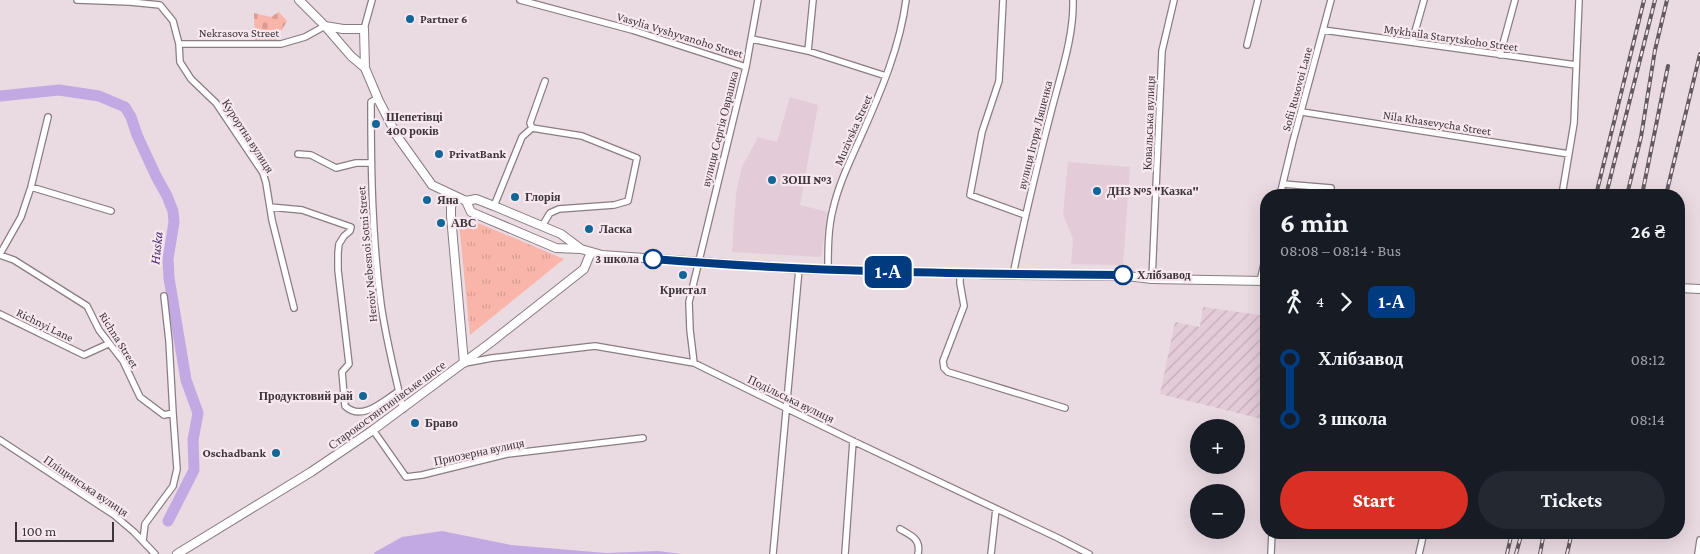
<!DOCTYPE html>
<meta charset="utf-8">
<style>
:root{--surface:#171b24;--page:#242831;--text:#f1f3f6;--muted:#9ea1a6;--accent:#d93025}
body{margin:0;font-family:"Crimson Pro",serif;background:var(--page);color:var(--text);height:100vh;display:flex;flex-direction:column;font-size:19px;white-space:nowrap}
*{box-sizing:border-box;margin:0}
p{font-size:16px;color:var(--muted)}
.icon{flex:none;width:28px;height:28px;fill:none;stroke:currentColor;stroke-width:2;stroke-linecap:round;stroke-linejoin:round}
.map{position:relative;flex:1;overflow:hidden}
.drawer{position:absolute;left:1260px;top:189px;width:425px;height:350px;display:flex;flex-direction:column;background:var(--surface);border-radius:20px;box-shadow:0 5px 20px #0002}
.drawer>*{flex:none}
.badge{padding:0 10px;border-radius:8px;font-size:18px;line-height:32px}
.fabs{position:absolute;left:1190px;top:419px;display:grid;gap:10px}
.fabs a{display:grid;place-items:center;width:55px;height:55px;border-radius:50%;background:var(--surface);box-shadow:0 5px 20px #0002;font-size:25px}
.scale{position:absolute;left:15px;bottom:12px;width:99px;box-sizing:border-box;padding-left:5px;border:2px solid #3d3639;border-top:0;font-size:14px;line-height:18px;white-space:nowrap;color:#3d3639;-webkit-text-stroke:4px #f7e7ef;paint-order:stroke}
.map>.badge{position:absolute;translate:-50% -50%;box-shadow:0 0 0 2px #fff}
.legs{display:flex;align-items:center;gap:8px;height:55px;padding:0 20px;font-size:16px}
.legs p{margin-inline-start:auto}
.overview{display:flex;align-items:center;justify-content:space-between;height:85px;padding:0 20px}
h1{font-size:28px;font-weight:700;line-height:38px}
.cta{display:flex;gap:10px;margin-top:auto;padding:10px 20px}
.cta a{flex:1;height:58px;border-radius:30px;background:var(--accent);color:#fff;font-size:20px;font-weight:700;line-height:58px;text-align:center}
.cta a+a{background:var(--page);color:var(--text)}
ul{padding:0 20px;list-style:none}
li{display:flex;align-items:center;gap:18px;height:60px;font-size:19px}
li i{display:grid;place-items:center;width:8px;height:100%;margin:0 6px;background:currentColor}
li i::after{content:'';width:12px;height:12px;margin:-6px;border:4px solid;border-radius:50%;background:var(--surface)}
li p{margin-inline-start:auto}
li:first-child i{background:linear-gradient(#0000 50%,currentColor 0)}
li:last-child i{background:linear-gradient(currentColor 50%,#0000 0)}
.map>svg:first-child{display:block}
.built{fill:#e3cbd7}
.industrial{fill:url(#industrial-furrows)}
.cemetery{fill:url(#cemetery-stones)}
.park{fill:url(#park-tufts)}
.water{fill:#c2a9e3}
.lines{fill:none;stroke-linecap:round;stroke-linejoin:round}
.river{stroke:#c2a9e3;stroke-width:11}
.street-casing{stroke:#8a7c83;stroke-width:8}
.secondary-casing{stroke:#8a7c83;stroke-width:10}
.street{stroke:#fff;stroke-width:5.5}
.secondary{stroke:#fff;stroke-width:8}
.rail-casing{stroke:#635a5e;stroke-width:4}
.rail{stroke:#f7e7ef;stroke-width:2;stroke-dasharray:5.5;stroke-linecap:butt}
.line-1-casing{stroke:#fff;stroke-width:11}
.line-1{stroke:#003b80;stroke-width:8}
.poi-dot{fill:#126798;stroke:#f7e7ef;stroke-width:2}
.stop-1-dot{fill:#fff;stroke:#003b80;stroke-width:2.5}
.labels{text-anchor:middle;stroke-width:4.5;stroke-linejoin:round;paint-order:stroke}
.poi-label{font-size:12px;font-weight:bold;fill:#3d3639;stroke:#f7e7ef;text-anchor:start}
.street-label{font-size:12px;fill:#3d3639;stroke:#f7e7ef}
.stop-label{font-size:12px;font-weight:bold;fill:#3d3639;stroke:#f7e7ef;text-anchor:end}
.water-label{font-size:14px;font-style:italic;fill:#4b2a6d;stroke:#f7e7ef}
</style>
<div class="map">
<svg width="1700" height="554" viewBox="0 0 1700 554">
<defs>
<pattern id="industrial-furrows" width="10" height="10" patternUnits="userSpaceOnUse" patternTransform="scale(1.25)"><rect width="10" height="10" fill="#e3cbd7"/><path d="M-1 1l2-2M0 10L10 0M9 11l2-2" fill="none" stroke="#c4afb9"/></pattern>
<pattern id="cemetery-stones" width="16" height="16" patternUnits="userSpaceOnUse" patternTransform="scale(1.25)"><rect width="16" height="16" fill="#fab5aa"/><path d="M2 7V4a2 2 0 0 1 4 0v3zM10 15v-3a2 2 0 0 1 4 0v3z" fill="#d79c93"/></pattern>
<pattern id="park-tufts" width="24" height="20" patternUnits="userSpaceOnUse" patternTransform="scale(1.25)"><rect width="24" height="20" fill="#fab5aa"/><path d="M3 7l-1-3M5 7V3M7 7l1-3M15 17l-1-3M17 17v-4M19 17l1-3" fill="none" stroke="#d79c93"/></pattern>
</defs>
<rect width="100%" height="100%" fill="#eadae2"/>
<path class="built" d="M790 97 818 105 800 205 828 212 821 257 732 252 736 193 742 167 758 137 777 142Z
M1068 162 1130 167 1123 265 1071 264 1073 239 1063 214Z"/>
<path class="industrial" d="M1203 307 1266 316V420L1160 394 1175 322 1200 327Z"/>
<path class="cemetery" d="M279 12 287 21 275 42H255L254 13 271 17Z"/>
<path class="park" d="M466 218 564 259 470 335 459 223Z"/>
<path class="water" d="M442 531 511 545 606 553 658 551 681 554H374L375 552 402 537Z"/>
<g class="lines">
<path class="river" d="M0 96 59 90 99 96 125 107 131 117 137 135 156 176 167 196 173 211 174 222 168 259 169 278 186 380 198 413 193 440 194 470 168 521"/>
<defs>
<path id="street" d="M77 0 130 2 160 5 173 21 179 44 180 62 191 79 216 103 263 173 266 183 272 220 294 308
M520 0 632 30 746 67
M1003 0 999 81 982 132 970 195 1025 215
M364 29 372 0
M1323 30 1576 65
M752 39 808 51 886 76
M1412 42 1424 0
M179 44H281L305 37 325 26
M1247 45 1258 0
M808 51 813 0
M1500 55 1515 0
M378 98 371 102C371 170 372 237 381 304 386 340 395 374 403 409
M1302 112 1569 154
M532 128 530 123 545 81
M298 154 311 155 336 168 356 163H371
M1283 184 1331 188
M31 187 111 211
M1280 195 1293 141 1331 0
M1562 195 1574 123 1579 0
M494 206 522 137 532 128 582 136 637 158 628 201 614 205 559 209 550 213 542 226
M270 207 302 210 351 227 350 231 344 236 339 244 338 253V270L349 364 342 372 345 406C362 422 383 401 399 391
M0 254 21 217 31 187 48 117
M0 255 14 260 87 306 99 330 123 361 140 397 164 415 173 413 177 469 173 486 145 524 143 541
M828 270C828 251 828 228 833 209 839 183 851 159 862 134 881 91 900 47 906 0
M960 274V283L964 306 943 361 944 368 948 372 1065 408
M1013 275C1024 220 1037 166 1051 112 1060 76 1074 37 1073 0
M1152 279 1162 51 1174 0
M1260 281 1266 256
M164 296 169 341 173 413
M0 314 84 355 108 344
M465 363 492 358 595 346 694 363 853 441 1058 538 1089 554
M694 363 690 330 689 302 746 67 758 0
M373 430 406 477 422 475 507 454 643 438
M0 440 114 515 134 532 155 554
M900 529C912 536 921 539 918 554
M773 554 799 269
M845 554 853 441
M991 554 996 509
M1271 554 1272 532
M1419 554 1424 532
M1698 554 1700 540"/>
<path id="secondary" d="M299 0 325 26 351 56 365 68
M325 26 343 29H364L365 68 379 101 397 136 432 185 466 201
M455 196 451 207V216L464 363
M466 201 471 212 556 248 581 249 602 255 799 269 1013 275 1127 276 1152 279 1266 281
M466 201 476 199 494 206 561 234 581 249
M1679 288 1700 289
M177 554 311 472 373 430 490 343 584 269 591 252"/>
</defs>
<use href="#street" class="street-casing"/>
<use href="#secondary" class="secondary-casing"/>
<use href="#street" class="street"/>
<use href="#secondary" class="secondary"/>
<defs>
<path id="rail" d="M1596 195 1644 0
M1606 195 1655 0
M1627 195 1641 137 1655 50 1667 0
M1642 195 1668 66
M1666 195 1700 54
M1507 554 1512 532
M1516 554 1522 532
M1540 554 1544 532
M1567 554 1572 532"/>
</defs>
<use href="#rail" class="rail-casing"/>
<use href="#rail" class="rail"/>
</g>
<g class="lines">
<defs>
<path id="line-1" d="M653 259C809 272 966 274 1123 275"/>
</defs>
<use href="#line-1" class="line-1-casing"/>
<use href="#line-1" class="line-1"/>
</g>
<g class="poi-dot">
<circle cx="410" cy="19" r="5"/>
<circle cx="376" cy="124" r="5"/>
<circle cx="439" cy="154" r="5"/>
<circle cx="772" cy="180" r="5"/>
<circle cx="1097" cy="191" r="5"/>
<circle cx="515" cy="197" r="5"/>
<circle cx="427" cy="200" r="5"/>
<circle cx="441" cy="223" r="5"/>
<circle cx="589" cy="229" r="5"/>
<circle cx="683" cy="275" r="5"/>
<circle cx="363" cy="396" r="5"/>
<circle cx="415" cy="423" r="5"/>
<circle cx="276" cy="453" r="5"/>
</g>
<g class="stop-1-dot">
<circle cx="653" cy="259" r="9"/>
<circle cx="1123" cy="275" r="9"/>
</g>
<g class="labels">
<g class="poi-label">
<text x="420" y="23">Partner 6</text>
<text x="386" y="121">Шепетівці<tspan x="386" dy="14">400 років</tspan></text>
<text x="449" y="158">PrivatBank</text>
<text x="782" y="184">ЗОШ №3</text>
<text x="1107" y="195">ДНЗ №5 "Казка"</text>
<text x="525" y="201">Глорія</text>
<text x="437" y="204">Яна</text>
<text x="451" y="227">АВС</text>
<text x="599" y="233">Ласка</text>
<text x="683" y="294" text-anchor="middle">Кристал</text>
<text x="353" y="400" text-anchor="end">Продуктовий рай</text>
<text x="425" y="427">Браво</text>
<text x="266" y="457" text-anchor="end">Oschadbank</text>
</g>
<g class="street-label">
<text x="239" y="37">Nekrasova Street</text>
<text transform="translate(680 35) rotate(17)" y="4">Vasylia Vyshyvanoho Street</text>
<text transform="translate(1451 38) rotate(8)" y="4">Mykhaila Starytskoho Street</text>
<text transform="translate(1297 89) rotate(-75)" y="4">Sofii Rusovoi Lane</text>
<text transform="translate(1149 123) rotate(-88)" y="4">Ковальська вулиця</text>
<text transform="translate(1437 123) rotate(9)" y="4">Nila Khasevycha Street</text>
<text transform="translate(720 129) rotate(-76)" y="4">вулиця Сергія Оврашка</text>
<text transform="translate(853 130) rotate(-66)" y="4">Muzivska Street</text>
<text transform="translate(1035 135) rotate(-76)" y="4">вулиця Ігоря Ляшенка</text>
<text transform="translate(248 136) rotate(57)" y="4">Курортна вулиця</text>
<text transform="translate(367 254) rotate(-95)" y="4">Heroiv Nebesnoi Sotni Street</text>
<text transform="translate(45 325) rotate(26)" y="4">Richnyi Lane</text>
<text transform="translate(119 340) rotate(58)" y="4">Richna Street</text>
<text transform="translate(791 399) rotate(26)" y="4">Подільська вулиця</text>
<text transform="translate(387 405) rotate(-36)" y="4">Старокостянтинівське шосе</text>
<text transform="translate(479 452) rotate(-12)" y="4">Приозерна вулиця</text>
<text transform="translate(86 486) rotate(34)" y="4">Пліщинська вулиця</text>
</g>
<g class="stop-label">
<text x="639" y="263">3 школа</text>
<text x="1137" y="279" text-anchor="start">Хлібзавод</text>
</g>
<g class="water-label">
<text transform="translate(156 248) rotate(-84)" y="5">Huska</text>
</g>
</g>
</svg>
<div class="fabs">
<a>+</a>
<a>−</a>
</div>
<div class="scale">100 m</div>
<b class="badge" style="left:888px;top:272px;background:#003b80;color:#fff">1-А</b>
<section class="drawer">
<div class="overview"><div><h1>6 min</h1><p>08:08 – 08:14 · Bus</p></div><b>26 ₴</b></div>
<div class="legs"><svg class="icon" aria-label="walk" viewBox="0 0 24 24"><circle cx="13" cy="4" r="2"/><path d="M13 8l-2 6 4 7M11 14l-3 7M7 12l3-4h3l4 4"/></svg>4<svg class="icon" aria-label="forward" viewBox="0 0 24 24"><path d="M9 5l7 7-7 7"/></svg><b class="badge" style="background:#003b80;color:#fff">1-А</b></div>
<ul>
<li><i style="color:#003b80"></i><b>Хлібзавод</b><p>08:12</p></li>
<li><i style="color:#003b80"></i><b>3 школа</b><p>08:14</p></li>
</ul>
<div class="cta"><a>Start</a><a>Tickets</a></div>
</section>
</div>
